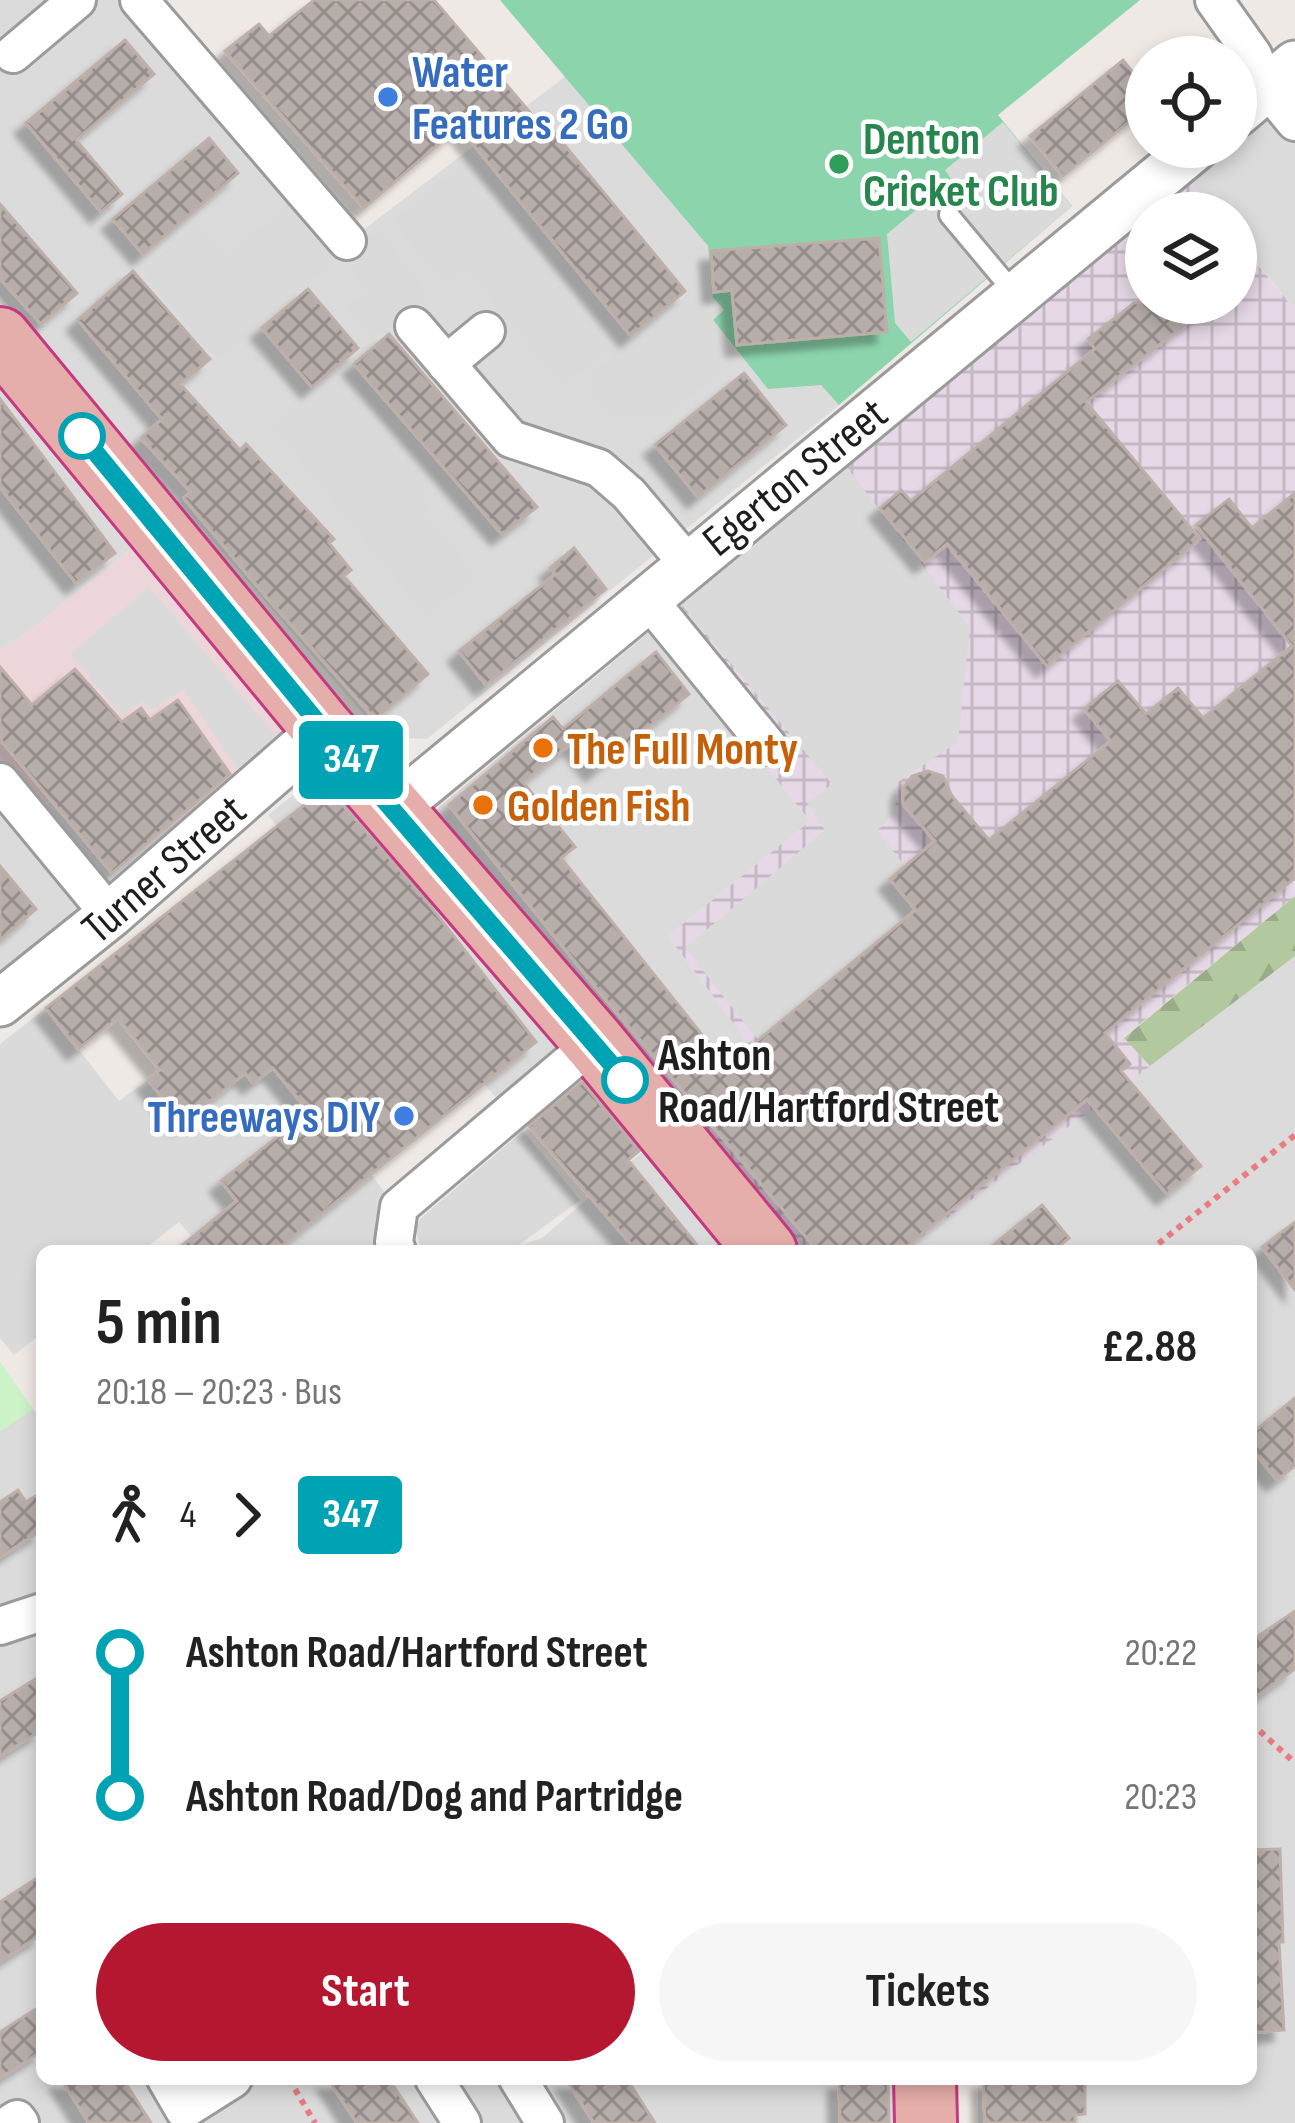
<!DOCTYPE html>
<meta charset="utf-8">
<style>
:root{--surface:#fff;--page:#f6f6f6;--text:#222;--muted:#767676;--accent:#b51731}
body{margin:0;font-family:"Sofia Sans Condensed",sans-serif;background:var(--page);color:var(--text);height:100vh;display:flex;flex-direction:column;font-size:45px;white-space:nowrap}
*{box-sizing:border-box;margin:0}
p{font-size:39px;color:var(--muted)}
.icon{flex:none;width:66px;height:66px;fill:none;stroke:currentColor;stroke-width:2;stroke-linecap:round;stroke-linejoin:round}
.map{position:relative;flex:1;overflow:hidden}
.side{position:absolute;left:36px;top:1245px;width:1221px;height:840px;display:flex;flex-direction:column;background:var(--surface);border-radius:18px;box-shadow:0 6px 18px #0003}
.side>*{flex:none}
.badge{padding:0 24px;border-radius:9px;font-size:42px;line-height:78px}
.fabs{position:absolute;left:1125px;top:36px;display:grid;gap:24px}
.fabs a{display:grid;place-items:center;width:132px;height:132px;border-radius:50%;background:var(--surface);box-shadow:0 6px 18px #0003;font-size:60px}
.map>.badge{position:absolute;translate:-50% -50%;box-shadow:0 0 0 6px #fff}
.legs{display:flex;align-items:center;gap:18px;height:132px;padding:0 60px;font-size:39px}
.legs p{margin-inline-start:auto}
.head{display:flex;align-items:center;justify-content:space-between;height:204px;padding:0 60px}
h1{font-size:66px;font-weight:700;line-height:90px}
.primary-button{display:flex;gap:24px;margin-top:auto;padding:24px 60px}
.primary-button a{flex:1;height:138px;border-radius:72px;background:var(--accent);color:#fff;font-size:48px;font-weight:700;line-height:138px;text-align:center}
.primary-button a+a{background:var(--page);color:var(--text)}
ul{padding:0 60px;list-style:none}
li{display:flex;align-items:center;gap:42px;height:144px;font-size:45px}
li i{display:grid;place-items:center;width:18px;height:100%;margin:0 15px;background:currentColor}
li i::after{content:'';width:30px;height:30px;margin:-15px;border:9px solid;border-radius:50%;background:var(--surface)}
li p{margin-inline-start:auto}
li:first-child i{background:linear-gradient(#0000 50%,currentColor 0)}
li:last-child i{background:linear-gradient(currentColor 50%,#0000 0)}
.map>svg:first-child{display:block}
.residential{fill:#dcdbdb}
.commercial{fill:#edd6d9}
.industrial{fill:url(#industrial-grid)}
.forest{fill:url(#forest-firs)}
.park{fill:#cbf3c7}
.pitch{fill:#8cd4ac}
.parking{fill:#dadada}
.building{fill:url(#building-cross-hatch);stroke:#beafa9;stroke-width:3;filter:url(#shadow)}
.lines{fill:none;stroke-linecap:round;stroke-linejoin:round}
.service-casing{stroke:#9b9b9b;stroke-width:24}
.minor-casing{stroke:#9b9b9b;stroke-width:42}
.tertiary-casing{stroke:#9b9b9b;stroke-width:51}
.trunk-casing{stroke:#c53980;stroke-width:66}
.path{stroke:#e97b81;stroke-width:6;stroke-dasharray:6 6;stroke-linecap:butt}
.service{stroke:#fff;stroke-width:18}
.minor{stroke:#fff;stroke-width:36}
.tertiary{stroke:#fff;stroke-width:45}
.trunk{stroke:#e6aeaa;stroke-width:60}
.line-1-casing{stroke:#fff;stroke-width:27}
.line-1{stroke:#00a3b4;stroke-width:18}
.shop-dot{fill:#3f7fe0;stroke:#fff;stroke-width:4.5}
.leisure-dot{fill:#2e9e5b;stroke:#fff;stroke-width:4.5}
.stop-1-dot{fill:#fff;stroke:#00a3b4;stroke-width:6}
.food-dot{fill:#e8710a;stroke:#fff;stroke-width:4.5}
.labels{text-anchor:middle;stroke-width:9;stroke-linejoin:round;paint-order:stroke}
.shop-label{font-size:45px;font-weight:bold;fill:#366cbe;stroke:#fff;text-anchor:start}
.leisure-label{font-size:45px;font-weight:bold;fill:#27864d;stroke:#fff;text-anchor:start}
.street-label{font-size:45px;fill:#1e1e1e;stroke:#fff}
.food-label{font-size:45px;font-weight:bold;fill:#c56008;stroke:#fff;text-anchor:start}
.stop-label{font-size:45px;font-weight:bold;fill:#1e1e1e;stroke:#fff;text-anchor:start}
</style>
<div class="map">
<svg width="1295" height="2123" viewBox="0 0 1295 2123">
<defs>
<pattern id="industrial-grid" width="8" height="8" patternUnits="userSpaceOnUse" patternTransform="scale(3)"><rect width="8" height="8" fill="#e6d8e6"/><path d="M0 4h8M4 0v8" fill="none" stroke="#c5b9c5"/></pattern>
<pattern id="forest-firs" width="22" height="20" patternUnits="userSpaceOnUse" patternTransform="scale(3)"><rect width="22" height="20" fill="#b2c89f"/><path d="M5 1l3.5 6h-7zM16 11l3.5 6h-7z" fill="#99ab88"/></pattern>
<pattern id="building-cross-hatch" width="8" height="8" patternUnits="userSpaceOnUse" patternTransform="scale(3)"><rect width="8" height="8" fill="#b7aeab"/><path d="M0 0l8 8M0 8l8-8" fill="none" stroke="#948d8b"/></pattern>
<filter id="shadow"><feDropShadow dx="-11" dy="11" stdDeviation="3" flood-color="#0004"/></filter>
</defs>
<rect width="100%" height="100%" fill="#eee9e5"/>
<path class="residential" d="M0 0H119L334 252 566 76 708 246 713 297 821 385 839 405 427 739 383 737 0 296Z
M1295 83V310L1236 237V213H1216L1187 178 1222 147H1236V135Z
M0 390 131 549 27 633 0 650Z
M654 628 810 821 668 936 762 1061 687 1116 564 1042 496 1098 268 815 329 766 395 844Z
M113 748 179 833 0 978V816L15 832Z
M1295 956V2123H978V2079H1251V1251H903Z
M652 1144 733 1251H503L542 1238Z
M33 1409 42 1419V2079H901L903 2123H0V1431Z"/>
<path class="commercial" d="M131 549 289 739 179 833 113 748 37 811 0 766V650L27 633Z"/>
<path class="industrial" d="M1187 178 1216 213H1147Z
M1146 213V303H1236V238L1295 310V896L1124 1037 1150 1066 903 1251H795L687 1116 761 1060 668 936 810 821 654 628Z"/>
<path class="forest" d="M1295 896V956L1150 1066 1124 1038Z"/>
<path class="park" d="M0 1362 33 1409 0 1431Z"/>
<path class="pitch" d="M500 0H1140L998 115 1072 206 839 405 821 385 768 389 713 320 724 310 713 297 708 246Z"/>
<path class="parking" d="M1003 122 1072 206 911 342 895 323 887 234 952 180 945 170Z
M460 166 610 347 563 386 465 268 444 284 393 222Z
M289 203 337 259 217 359 142 270 196 224 225 257Z
M379 231 429 295 372 339 346 307 368 290 343 259Z
M691 293 741 355 665 418 613 419 592 396 593 372Z
M348 364 440 477 420 493 431 506 424 512 477 577 426 617 272 426Z
M846 466 970 627 958 742 895 784 896 812 877 831 905 866 890 879 916 910 758 1040 685 948 825 830 807 803 832 784 682 605Z
M149 587 277 737 238 769 183 689 152 710 144 701 121 715 70 654Z
M46 1008 119 1101 148 1080 183 1122 245 1073 273 1068 309 1112 222 1181 237 1201 192 1237 179 1222 142 1251H42V1333L14 1355 0 1338V1044Z
M523 1131 580 1200 511 1251H422L415 1229 420 1219Z
M372 1175 391 1202 377 1227 376 1251H275Z"/>
<path class="building" d="M314 0H434L534 117 539 114 685 291 631 336 459 127 364 208 225 51 259 24 269 36Z
M125 40 154 74 76 140 122 194 101 212 26 123Z
M1123 60 1146 89V108L1063 176 1030 136Z
M209 138 238 173 143 254 113 219Z
M0 204 77 293 41 324 0 278Z
M879 238 887 332 737 345 732 290 714 292 711 251Z
M133 271 210 359 180 384 240 450 246 444 334 539 329 543 351 570 344 576 428 674 375 719 264 594 184 498 191 492 141 438 162 419 78 320Z
M308 289 358 348 312 387 262 328Z
M1134 303H1213L1086 402 1200 539 1047 666 947 544 925 562 880 508 901 490 911 501 1095 349 1088 339Z
M389 334 537 507 502 534 354 364Z
M744 373 786 425 698 497 655 445Z
M0 399 115 553 76 583 0 487Z
M1295 493V878L1105 1033 1130 1064 1121 1071 1201 1166 1167 1194 1087 1099 901 1251H818L598 990 449 805 553 717 563 729 656 652 689 694 596 770 573 742 523 782 575 847 561 858 727 1066 916 910 890 879 935 841 903 804V788L912 776 928 771 943 776 952 796 989 840 1111 741 1084 709 1118 681 1146 714 1178 688 1203 718 1292 646 1196 525 1229 499 1252 528Z
M574 548 606 589 486 685 459 651 556 574 550 568Z
M0 667 32 705 75 669 122 722 141 708 150 720 178 700 230 774 112 873 0 739Z
M327 787 424 898 536 1042 275 1251H175L237 1201 221 1181 309 1112 273 1068 253 1083 245 1073 183 1122 148 1080 160 1070 118 1018 78 1049 46 1008Z
M0 866 36 909 0 940Z
M582 1082 639 1151 628 1160 702 1251H637L529 1126Z
M1042 1205 1069 1238 1053 1251H986Z
M1295 1222V1290L1262 1247Z
M1295 1398V1466L1277 1480 1251 1448V1434Z
M18 1490 26 1502 42 1492V1530L0 1557V1502Z
M1295 1611V1669L1251 1700V1641Z
M42 1675V1730L0 1756V1701Z
M1280 1849 1283 1942H1279L1284 2030 1251 2033V1850Z
M42 1875V1934L0 1961V1902Z
M42 2005V2051L0 2078V2032Z
M61 2079H123L151 2123H89Z
M328 2079H389L418 2123H357Z
M566 2079H627L655 2123H594Z
M839 2079H888L889 2123H840Z
M983 2079H1085V2114L1075 2115V2122L985 2123Z"/>
<g class="lines">
<defs>
<path id="service" d="M949 215 1016 295"/>
<path id="minor" d="M139 0 347 241
M1214 0 1253 55 1267 88 1295 122
M13 54 77 0
M414 326 511 439 599 468 629 494 688 564
M446 364 486 331
M647 598 768 746
M0 782 110 915
M397 1251 394 1242 399 1207 594 1042
M0 1626 42 1612
M166 2079 184 2110 233 2079
M434 2079 462 2123
M518 2079 545 2123
M11 2123 17 2119 20 2123"/>
<path id="tertiary" d="M1236 114 1295 64
M395 808 1196 147
M0 1003 110 915 323 729"/>
<path id="trunk" d="M0 338 323 729 594 1042 766 1251
M925 2079 926 2123"/>
</defs>
<use href="#service" class="service-casing"/>
<use href="#minor" class="minor-casing"/>
<use href="#tertiary" class="tertiary-casing"/>
<use href="#trunk" class="trunk-casing"/>
<path class="path" d="M1149 1251 1295 1135
M1251 1723 1295 1763
M289 2079 315 2123"/>
<use href="#service" class="service"/>
<use href="#minor" class="minor"/>
<use href="#tertiary" class="tertiary"/>
<use href="#trunk" class="trunk"/>
</g>
<g class="lines">
<defs>
<path id="line-1" d="M82 436 323 729 625 1080"/>
</defs>
<use href="#line-1" class="line-1-casing"/>
<use href="#line-1" class="line-1"/>
</g>
<g class="shop-dot">
<circle cx="388" cy="97" r="12"/>
<circle cx="404" cy="1116" r="12"/>
</g>
<circle class="leisure-dot" cx="839" cy="164" r="12"/>
<g class="stop-1-dot">
<circle cx="82" cy="436" r="21"/>
<circle cx="625" cy="1080" r="21"/>
</g>
<g class="food-dot">
<circle cx="543" cy="748" r="12"/>
<circle cx="483" cy="805" r="12"/>
</g>
<g class="labels">
<g class="shop-label">
<text x="412" y="87">Water<tspan x="412" dy="52">Features 2 Go</tspan></text>
<text x="380" y="1132" text-anchor="end">Threeways DIY</text>
</g>
<g class="leisure-label">
<text x="863" y="154">Denton<tspan x="863" dy="52">Cricket Club</tspan></text>
</g>
<g class="street-label">
<text transform="translate(794 476) rotate(-39)" y="16">Egerton Street</text>
<text transform="translate(163 868) rotate(-41)" y="16">Turner Street</text>
</g>
<g class="food-label">
<text x="567" y="764">The Full Monty</text>
<text x="507" y="821">Golden Fish</text>
</g>
<g class="stop-label">
<text x="658" y="1070">Ashton<tspan x="658" dy="52">Road/Hartford Street</tspan></text>
</g>
</g>
</svg>
<div class="fabs">
<a><svg class="icon" aria-label="locate" viewBox="0 0 24 24"><circle cx="12" cy="12" r="6"/><path d="M12 2v4M12 18v4M2 12h4M18 12h4"/></svg></a>
<a><svg class="icon" aria-label="layers" viewBox="0 0 24 24"><path d="M12 4l9 5-9 5-9-5zM3 14l9 5 9-5"/></svg></a>
</div>
<b class="badge" style="left:351px;top:760px;background:#00a3b4;color:#fff">347</b>
<section class="side">
<div class="head"><div><h1>5 min</h1><p>20:18 – 20:23 · Bus</p></div><b>£2.88</b></div>
<div class="legs"><svg class="icon" aria-label="walk" viewBox="0 0 24 24"><circle cx="13" cy="4" r="2"/><path d="M13 8l-2 6 4 7M11 14l-3 7M7 12l3-4h3l4 4"/></svg>4<svg class="icon" aria-label="forward" viewBox="0 0 24 24"><path d="M9 5l7 7-7 7"/></svg><b class="badge" style="background:#00a3b4;color:#fff">347</b></div>
<ul>
<li><i style="color:#00a3b4"></i><b>Ashton Road/Hartford Street</b><p>20:22</p></li>
<li><i style="color:#00a3b4"></i><b>Ashton Road/Dog and Partridge</b><p>20:23</p></li>
</ul>
<div class="primary-button"><a>Start</a><a>Tickets</a></div>
</section>
</div>
